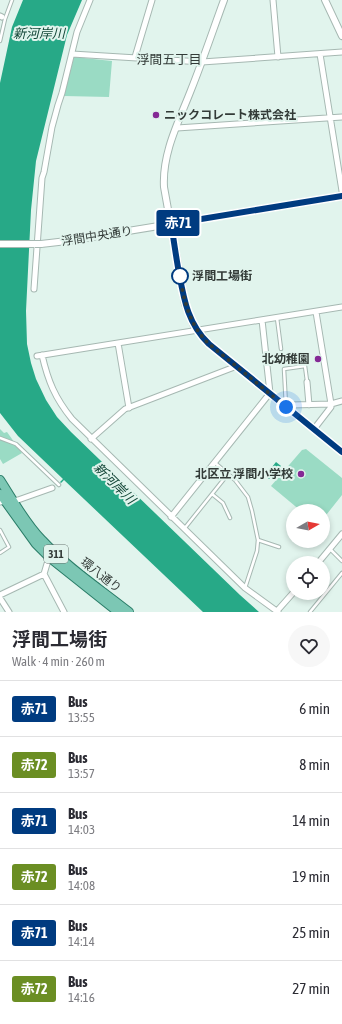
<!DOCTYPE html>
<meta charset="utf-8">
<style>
:root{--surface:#fff;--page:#f7f7f7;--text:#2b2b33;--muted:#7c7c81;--line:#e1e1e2}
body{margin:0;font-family:"Asap Condensed","Noto Sans JP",sans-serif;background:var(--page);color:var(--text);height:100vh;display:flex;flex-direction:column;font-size:15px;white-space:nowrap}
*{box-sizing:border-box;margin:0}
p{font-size:13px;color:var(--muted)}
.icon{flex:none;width:22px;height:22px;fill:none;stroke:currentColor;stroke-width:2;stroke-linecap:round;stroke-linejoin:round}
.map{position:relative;height:612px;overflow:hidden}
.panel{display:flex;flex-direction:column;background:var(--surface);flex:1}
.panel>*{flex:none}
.badge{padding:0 8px;border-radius:3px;font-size:14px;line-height:26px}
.needle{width:26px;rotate:81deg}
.tools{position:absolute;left:286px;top:504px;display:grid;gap:8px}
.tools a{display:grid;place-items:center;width:44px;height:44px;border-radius:50%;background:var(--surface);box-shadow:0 2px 6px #0003;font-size:20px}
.you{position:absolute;width:20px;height:20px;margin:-10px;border:3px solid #fff;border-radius:50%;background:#1a73e8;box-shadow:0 0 0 6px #1a73e833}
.map>.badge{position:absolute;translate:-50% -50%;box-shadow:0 0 0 2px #fff}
.round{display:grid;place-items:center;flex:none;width:42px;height:42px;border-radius:21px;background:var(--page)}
.headline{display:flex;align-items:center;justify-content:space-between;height:68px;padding:0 12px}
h1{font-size:19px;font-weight:700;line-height:30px}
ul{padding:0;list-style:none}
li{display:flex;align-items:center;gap:12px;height:56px;padding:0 12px;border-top:1px solid var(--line)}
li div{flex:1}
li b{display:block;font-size:15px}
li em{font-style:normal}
li .badge{min-width:44px;font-weight:700;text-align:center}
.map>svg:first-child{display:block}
.green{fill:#9adbc4}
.water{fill:#27a987}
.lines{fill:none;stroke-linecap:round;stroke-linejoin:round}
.service-casing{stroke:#a6b8b2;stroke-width:4.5}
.minor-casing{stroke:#a6b8b2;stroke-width:7}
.tertiary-casing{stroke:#a6b8b2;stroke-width:8}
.primary-casing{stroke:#2a7d68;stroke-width:10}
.service{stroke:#fff;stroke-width:2.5}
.minor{stroke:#fff;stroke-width:5}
.tertiary{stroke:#fff;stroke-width:6}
.primary{stroke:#7cc7b4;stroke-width:8}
.tertiary-bridge-casing{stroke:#a6b8b2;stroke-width:8;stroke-linecap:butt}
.tertiary-bridge{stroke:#fff;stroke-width:6}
.line-casing{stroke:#fff;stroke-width:9}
.line{stroke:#003b80;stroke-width:6}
.walk{stroke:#333b38;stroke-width:4;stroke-dasharray:0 7.2}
.poi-dot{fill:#842995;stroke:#e1f4ed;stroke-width:1.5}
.stop-dot{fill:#fff;stroke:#003b80;stroke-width:2}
.labels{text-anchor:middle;stroke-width:4;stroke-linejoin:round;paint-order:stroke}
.shield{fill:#e1f4ed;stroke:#67726e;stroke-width:1}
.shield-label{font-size:11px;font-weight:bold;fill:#333b38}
.poi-label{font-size:12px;font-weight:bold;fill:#333b38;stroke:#e1f4ed;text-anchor:end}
.street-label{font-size:12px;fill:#333b38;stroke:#e1f4ed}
.stop-label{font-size:12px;font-weight:bold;fill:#333b38;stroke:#e1f4ed;text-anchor:start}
.water-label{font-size:13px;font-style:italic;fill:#114536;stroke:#e1f4ed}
.neighbourhood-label{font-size:13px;fill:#333b38;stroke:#e1f4ed}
</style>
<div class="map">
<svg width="342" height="612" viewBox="0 0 342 612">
<rect width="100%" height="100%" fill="#e1f4ed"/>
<path class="green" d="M74 57 112 61 109 97 64 96Z
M0 429 4 433 7 432 22 453 3 464 0 459Z
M306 449 342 478V495L323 519V511H301L271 486 302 450Z"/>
<path class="water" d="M23 0H82L67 35 36 161 31 210 26 311 27 344 31 363 36 379 46 400 57 417 71 432 240 595 259 612H203L64 480 61 483 60 482 63 479 18 436 0 413V83L12 27Z
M276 462 281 466 269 479 265 476Z"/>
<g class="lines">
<defs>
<path id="service" d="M0 41 5 19 12 0
M277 318 281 349
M286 406 284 369 305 366 307 381
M0 438 16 444 59 485
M214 462 235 480 248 497 252 511 258 540 257 551 245 588
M212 494 223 503 230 518
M184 529 228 474
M0 530 9 547 0 553
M258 540 279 547
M330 549 342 561
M310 612 342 573"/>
<path id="minor" d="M273 0 278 57
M0 16 2 17
M72 54 202 62 342 52
M320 54 342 191
M135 57 152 0
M177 128 342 117
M34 289 42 178 44 172 52 127 58 105 62 93 77 32 90 0
M118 343 129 408
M42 355C48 381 55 398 72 419L245 588 278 612
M37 356 342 307
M307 382 309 405
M286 407 291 405 331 404 342 401
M314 429 331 407V404L316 312
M91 439 125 409 237 366
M0 502 18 500 52 488
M171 517 270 393 262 320
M49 557 44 574 64 612
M318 563 342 534
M0 595 44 574
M0 598 9 612
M277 611 293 593"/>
<path id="tertiary" d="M224 0C213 30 203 60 191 90 179 121 162 153 164 187L185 304 194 326 209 344 342 452
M325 0 342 36
M0 244H35
M41 244 67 241 342 196"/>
<path id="primary" d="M0 480C13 500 25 523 42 540 67 567 100 589 129 612
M0 494 36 544 49 557 118 612"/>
</defs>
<use href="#service" class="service-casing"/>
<use href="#minor" class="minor-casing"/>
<use href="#tertiary" class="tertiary-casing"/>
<use href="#primary" class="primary-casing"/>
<use href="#service" class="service"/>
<use href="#minor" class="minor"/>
<use href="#tertiary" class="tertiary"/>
<use href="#primary" class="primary"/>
<defs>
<path id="tertiary-bridge" d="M35 244H41"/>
</defs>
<use href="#tertiary-bridge" class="tertiary-bridge-casing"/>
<use href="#tertiary-bridge" class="tertiary-bridge"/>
</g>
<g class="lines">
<defs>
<path id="line" d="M342 196 171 224C174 241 176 257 179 273 184 300 188 324 209 344L342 452"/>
</defs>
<use href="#line" class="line-casing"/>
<use href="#line" class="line"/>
<path class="walk" d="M180 276 178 269C184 297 187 323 209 344L286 407"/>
</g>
<g class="poi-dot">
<circle cx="156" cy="115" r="4"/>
<circle cx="318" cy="359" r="4"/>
<circle cx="301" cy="474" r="4"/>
</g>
<circle class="stop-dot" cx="180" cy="276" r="8"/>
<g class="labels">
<rect class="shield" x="44" y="545" width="24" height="18" rx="3"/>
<g class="shield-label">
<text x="56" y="558">311</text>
</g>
<g class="poi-label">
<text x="164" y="119" text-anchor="start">ニックコレート株式会社</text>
<text x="310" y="363">北幼稚園</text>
<text x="293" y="478">北区立 浮間小学校</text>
</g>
<g class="street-label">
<text transform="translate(97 236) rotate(-9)" y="4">浮間中央通り</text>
<text transform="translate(101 575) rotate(38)" y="4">環八通り</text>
</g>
<g class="stop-label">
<text x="192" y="280">浮間工場街</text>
</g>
<g class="water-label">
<text x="39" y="38">新河岸川</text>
<text transform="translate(115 483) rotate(45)" y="5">新河岸川</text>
</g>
<g class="neighbourhood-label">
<text x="169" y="64">浮間五丁目</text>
</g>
</g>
</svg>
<div class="tools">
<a><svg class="needle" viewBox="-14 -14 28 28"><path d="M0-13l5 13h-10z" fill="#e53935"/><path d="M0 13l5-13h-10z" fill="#7c7c81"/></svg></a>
<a><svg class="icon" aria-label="locate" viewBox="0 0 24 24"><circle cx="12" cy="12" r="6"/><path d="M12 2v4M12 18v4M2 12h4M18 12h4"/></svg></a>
</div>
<div class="you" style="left:286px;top:407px"></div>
<b class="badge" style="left:178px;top:223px;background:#003b80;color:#fff">赤71</b>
</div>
<section class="panel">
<div class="headline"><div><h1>浮間工場街</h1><p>Walk · 4 min · 260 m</p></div><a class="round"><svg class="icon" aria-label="heart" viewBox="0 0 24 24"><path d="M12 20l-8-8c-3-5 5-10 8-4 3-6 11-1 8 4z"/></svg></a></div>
<ul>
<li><span class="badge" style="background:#003b80;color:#fff">赤71</span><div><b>Bus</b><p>13:55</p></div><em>6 min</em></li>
<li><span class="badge" style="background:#6b8e23;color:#fff">赤72</span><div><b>Bus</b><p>13:57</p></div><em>8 min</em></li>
<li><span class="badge" style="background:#003b80;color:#fff">赤71</span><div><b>Bus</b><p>14:03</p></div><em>14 min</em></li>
<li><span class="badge" style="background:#6b8e23;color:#fff">赤72</span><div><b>Bus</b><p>14:08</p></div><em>19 min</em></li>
<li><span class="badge" style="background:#003b80;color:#fff">赤71</span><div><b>Bus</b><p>14:14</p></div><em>25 min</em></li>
<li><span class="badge" style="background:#6b8e23;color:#fff">赤72</span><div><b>Bus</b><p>14:16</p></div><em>27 min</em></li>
</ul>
</section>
